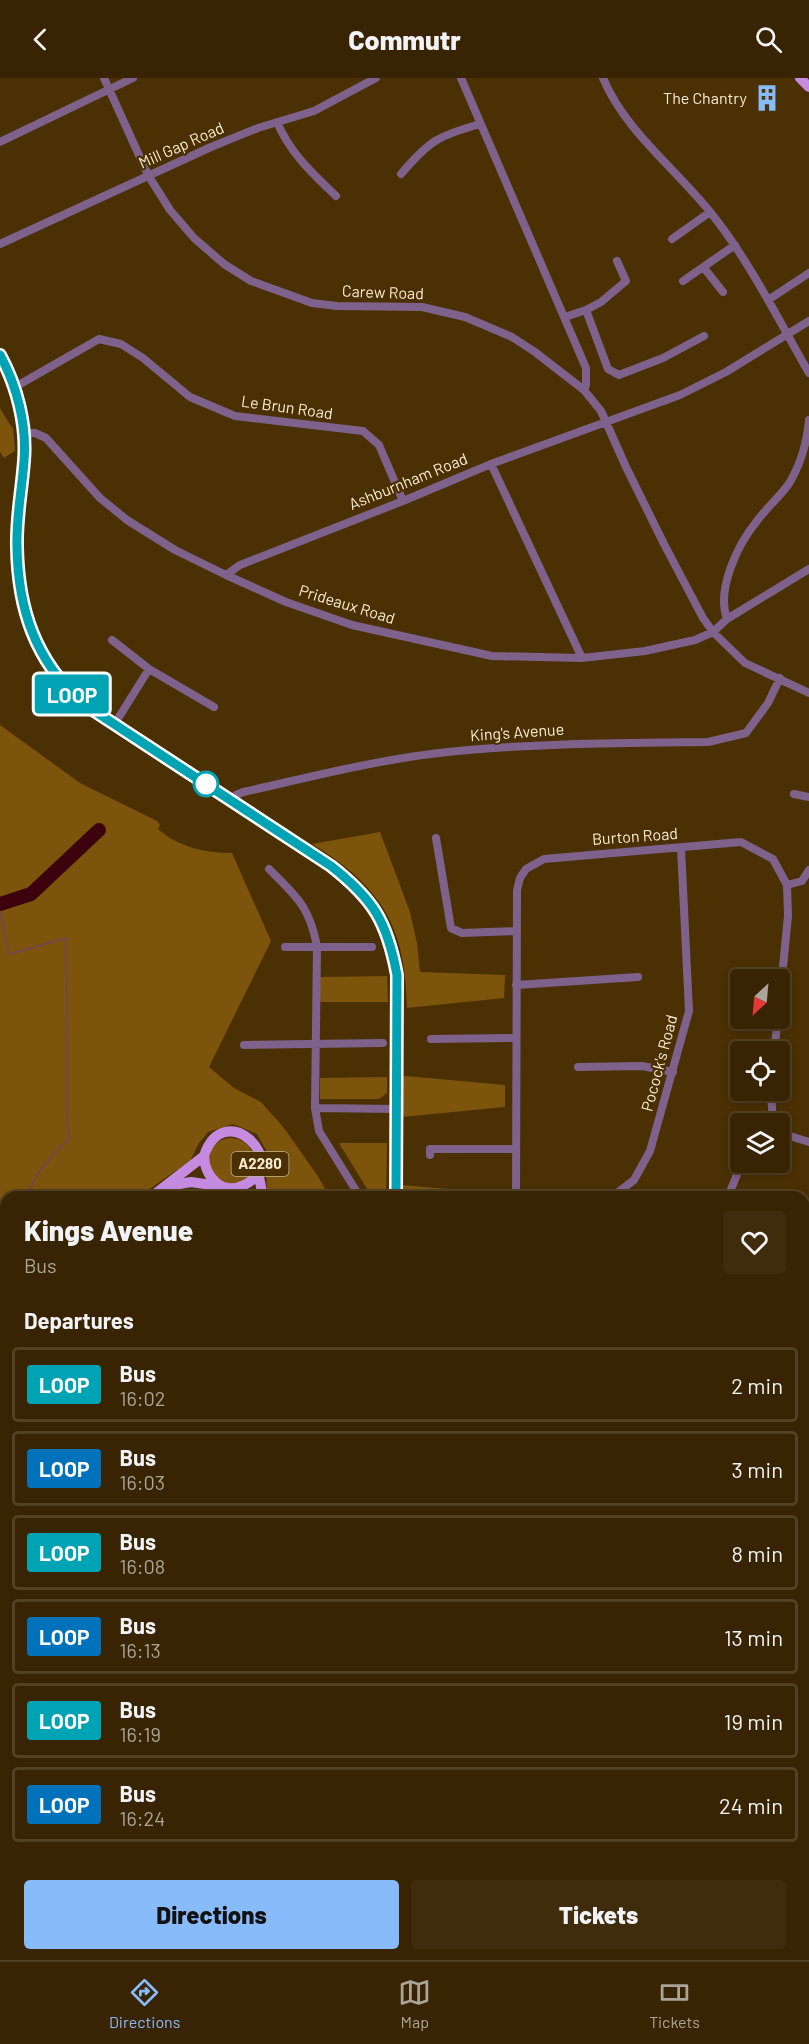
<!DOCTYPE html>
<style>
:root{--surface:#382402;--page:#3f2c0c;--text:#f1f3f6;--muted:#aba499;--line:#524124;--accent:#88bbfc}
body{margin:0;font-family:Barlow,sans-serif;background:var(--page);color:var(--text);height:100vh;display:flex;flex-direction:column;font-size:22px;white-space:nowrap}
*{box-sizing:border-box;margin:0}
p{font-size:20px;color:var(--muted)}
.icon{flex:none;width:33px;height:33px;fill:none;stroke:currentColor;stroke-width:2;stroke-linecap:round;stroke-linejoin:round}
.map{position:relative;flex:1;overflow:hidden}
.drawer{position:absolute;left:0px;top:1113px;width:810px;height:770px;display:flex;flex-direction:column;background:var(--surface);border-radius:18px 18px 0 0;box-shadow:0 3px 9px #0003,0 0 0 2px var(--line)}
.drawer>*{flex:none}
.badge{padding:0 12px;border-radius:4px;font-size:21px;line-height:39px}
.needle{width:39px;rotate:206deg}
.fabs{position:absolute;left:730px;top:891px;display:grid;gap:12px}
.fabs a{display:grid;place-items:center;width:60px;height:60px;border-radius:6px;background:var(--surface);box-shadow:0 3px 9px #0003,0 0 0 2px var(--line);font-size:30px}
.map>.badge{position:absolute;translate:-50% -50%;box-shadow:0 0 0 3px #fff}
h2{padding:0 24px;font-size:22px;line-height:54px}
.round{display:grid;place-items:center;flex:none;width:63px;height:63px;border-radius:6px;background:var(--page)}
.head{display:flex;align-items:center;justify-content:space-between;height:102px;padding:0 24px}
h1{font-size:28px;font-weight:800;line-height:45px}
.action{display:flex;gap:12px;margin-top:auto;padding:12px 24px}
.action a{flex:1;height:69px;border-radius:6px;background:var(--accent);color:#111;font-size:24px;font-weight:800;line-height:69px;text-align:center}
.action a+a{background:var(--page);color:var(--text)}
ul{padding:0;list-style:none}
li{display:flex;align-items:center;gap:18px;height:75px;margin:0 12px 9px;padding:0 12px;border:3px solid var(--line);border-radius:6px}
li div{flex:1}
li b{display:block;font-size:22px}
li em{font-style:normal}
li .badge{min-width:66px;font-weight:700;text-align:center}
header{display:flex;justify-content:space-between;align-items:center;height:78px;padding:0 24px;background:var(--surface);font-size:27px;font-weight:800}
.menu{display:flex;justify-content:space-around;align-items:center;height:84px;border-top:2px solid var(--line);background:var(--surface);font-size:16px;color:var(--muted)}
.menu a{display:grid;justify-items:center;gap:3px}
.menu .active{color:var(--accent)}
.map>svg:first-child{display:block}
.green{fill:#7d540b}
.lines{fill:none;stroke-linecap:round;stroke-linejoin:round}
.stream{stroke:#764649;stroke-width:2}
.river{stroke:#3d000d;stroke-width:14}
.minor{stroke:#7e628b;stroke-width:8}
.major{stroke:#c58be0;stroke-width:10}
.line-casing{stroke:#fff;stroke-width:14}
.line{stroke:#00a3b4;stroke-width:9}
.stop-dot{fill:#fff;stroke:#00a3b4;stroke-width:3}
.labels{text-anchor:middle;stroke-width:4.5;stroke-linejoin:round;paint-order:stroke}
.shield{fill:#4a3003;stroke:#c5b295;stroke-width:1.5}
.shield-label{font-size:15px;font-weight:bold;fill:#faead4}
.poi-label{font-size:16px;fill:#faead4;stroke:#4a3003;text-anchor:end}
.street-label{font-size:16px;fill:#faead4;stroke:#4a3003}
</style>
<header><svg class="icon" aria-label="back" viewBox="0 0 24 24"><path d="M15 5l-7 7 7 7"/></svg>Commutr<svg class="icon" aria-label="search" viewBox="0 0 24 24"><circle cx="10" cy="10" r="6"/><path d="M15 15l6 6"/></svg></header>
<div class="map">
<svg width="809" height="1882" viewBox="0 0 809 1882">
<rect width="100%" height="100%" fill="#4a3003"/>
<path class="green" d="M0 330 12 350 13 349 15 373 4 380 0 374Z
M0 647 80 705 157 743 160 747 158 751C178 769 205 775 232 775L271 863 209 989 234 1010 261 1024 284 1050 317 1097 330 1119H267L266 1072 257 1056 233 1046 208 1054 199 1065 190 1083 138 1119H6V1280L0 1289Z
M380 754 410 834 417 865 420 894 505 897 504 920 407 930C406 848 381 808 312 766Z
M387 898 388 924H320V899Z
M406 998 505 1007V1029L402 1039V999Z
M387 999V1015L379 1021H320V1000Z
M208 1083a23 23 0 1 1 46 0a23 23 0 1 1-46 0Z
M339 1065H387L386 1119H372Z
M401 1107 504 1116V1119H401Z
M178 1111H197L234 1119H162Z
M6 1298V1404L0 1406V1307Z
M0 1825 6 1826V1876L84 1877 83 1882H0Z"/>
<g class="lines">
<path class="stream" d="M0 832 9 876 66 860 67 1042 69 1060 39 1093 26 1119
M0 1168 6 1157"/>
<path class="river" d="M0 826 31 816 99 752"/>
<path class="minor" d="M104 0 148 97 170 132 194 160 224 186 251 203 312 225 337 228 422 229 465 239 512 259 535 274 584 312 601 333 626 389 664 466 703 540 713 554 745 585 809 615
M461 0 586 290V307L584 312
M603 0C625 53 675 90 711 135 750 184 778 241 809 295
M277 44C290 75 312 95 336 118
M0 64 133 0
M401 96C430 62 438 58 480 46
M672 161 710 134
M0 166 211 69 258 50 314 33 376 0
M704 190 723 214
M683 203 735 167
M768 222 809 195
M586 232 608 291 619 297 663 280 704 258
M565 239 586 232 601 224 626 203 617 183
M15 309 99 261 121 266 143 280 190 319 235 338 363 353 379 367 403 423
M23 355H35L46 360 100 420 127 442 175 472 226 497 286 524 352 547 492 578 582 580 645 573 695 562 713 554 727 541 809 491
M491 386 582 580
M226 497 240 487 403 423 491 386 680 317 726 294 809 243
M727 541C716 511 738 466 757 443 767 429 781 418 790 404 801 385 807 364 809 342
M112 562 149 591 214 629
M114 647 149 591
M794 716 809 719
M232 723 236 717 243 714C311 699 379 681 448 674 535 665 622 665 708 664L746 655 768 625 780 600
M436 760 451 850 462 855 516 853
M269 791C297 819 309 828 317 868L315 1030 319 1053 360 1119
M787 807 802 803 809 792
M285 869H372
M516 907 638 899
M431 961 516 960
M244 967 383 965
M774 974 778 940
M578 989 642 988 673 994
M771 1012 773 1046
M315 1030 397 1031
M780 1055 809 1064
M430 1077V1071H516
M516 1119 517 812 520 800 526 791 544 781 741 764 773 781 787 807 788 838 780 919
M612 1119 634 1102 650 1073 689 933 681 770
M728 1119 742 1084
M804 1355 809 1331
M804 1406 809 1413
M804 1684 809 1680
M804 1790 809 1796
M700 1876 730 1882"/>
<path class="major" d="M800 0 809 9
M0 277C17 308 27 347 24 383 22 411 16 440 17 469 18 531 35 582 82 625L331 788C373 822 387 843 397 897L396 1119
M258 1094 263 1119
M168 1108 191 1104 218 1108
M151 1119 204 1078C224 1018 292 1084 244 1107 222 1118 205 1099 204 1078
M0 1297 6 1288
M319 1882 320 1876"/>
</g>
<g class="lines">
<defs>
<path id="line" d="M0 277C17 308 27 347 24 383 22 411 16 440 17 469 18 531 35 582 82 625L331 788C373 821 387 843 397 897L396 1119"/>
</defs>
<use href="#line" class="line-casing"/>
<use href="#line" class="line"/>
</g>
<defs>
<symbol id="building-bare" viewBox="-9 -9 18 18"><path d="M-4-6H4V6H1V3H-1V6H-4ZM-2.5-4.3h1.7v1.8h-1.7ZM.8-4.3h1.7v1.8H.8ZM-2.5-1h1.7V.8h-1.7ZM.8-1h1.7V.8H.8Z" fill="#88bbfc" stroke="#4a3003" stroke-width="2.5" paint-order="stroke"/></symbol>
</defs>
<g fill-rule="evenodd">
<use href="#building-bare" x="748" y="1" width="38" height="38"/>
</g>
<circle class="stop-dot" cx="206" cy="706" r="12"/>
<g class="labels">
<rect class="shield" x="231.5" y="1074" width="57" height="24" rx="4.5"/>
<g class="shield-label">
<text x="260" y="1091">A2280</text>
</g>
<g class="poi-label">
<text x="747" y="26">The Chantry</text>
</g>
<g class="street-label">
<text transform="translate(181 67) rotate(-24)" y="6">Mill Gap Road</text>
<text transform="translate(383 214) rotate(2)" y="6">Carew Road</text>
<text transform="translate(287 329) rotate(8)" y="6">Le Brun Road</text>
<text transform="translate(408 403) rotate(-22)" y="6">Ashburnham Road</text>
<text transform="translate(347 526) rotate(17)" y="6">Prideaux Road</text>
<text transform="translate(517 654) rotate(-4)" y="6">King's Avenue</text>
<text transform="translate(635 758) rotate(-4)" y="6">Burton Road</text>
<text transform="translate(659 985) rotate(-75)" y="6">Pocock's Road</text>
</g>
</g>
</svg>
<div class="fabs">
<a><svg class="needle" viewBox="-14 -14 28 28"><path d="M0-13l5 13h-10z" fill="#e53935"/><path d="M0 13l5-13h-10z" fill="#aba499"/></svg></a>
<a><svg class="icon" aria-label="locate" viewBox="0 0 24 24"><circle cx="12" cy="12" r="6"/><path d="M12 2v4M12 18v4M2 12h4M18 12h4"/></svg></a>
<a><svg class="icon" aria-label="layers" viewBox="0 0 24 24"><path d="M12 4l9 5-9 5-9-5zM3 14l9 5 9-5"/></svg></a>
</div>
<b class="badge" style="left:72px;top:616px;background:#00a3b4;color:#fff">LOOP</b>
<section class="drawer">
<div class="head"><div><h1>Kings Avenue</h1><p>Bus</p></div><a class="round"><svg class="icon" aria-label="heart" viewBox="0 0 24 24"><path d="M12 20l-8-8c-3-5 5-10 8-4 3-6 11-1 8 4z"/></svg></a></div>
<h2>Departures</h2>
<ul>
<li><span class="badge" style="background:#00a3b4;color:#fff">LOOP</span><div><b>Bus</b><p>16:02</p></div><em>2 min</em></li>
<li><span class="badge" style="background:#0072bc;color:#fff">LOOP</span><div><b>Bus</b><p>16:03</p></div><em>3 min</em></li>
<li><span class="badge" style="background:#00a3b4;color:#fff">LOOP</span><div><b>Bus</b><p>16:08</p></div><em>8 min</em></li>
<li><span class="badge" style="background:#0072bc;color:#fff">LOOP</span><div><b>Bus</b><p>16:13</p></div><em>13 min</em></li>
<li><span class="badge" style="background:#00a3b4;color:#fff">LOOP</span><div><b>Bus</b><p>16:19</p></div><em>19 min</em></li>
<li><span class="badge" style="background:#0072bc;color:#fff">LOOP</span><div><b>Bus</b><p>16:24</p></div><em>24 min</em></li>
</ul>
<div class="action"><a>Directions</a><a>Tickets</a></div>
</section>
</div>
<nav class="menu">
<a class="active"><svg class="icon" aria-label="directions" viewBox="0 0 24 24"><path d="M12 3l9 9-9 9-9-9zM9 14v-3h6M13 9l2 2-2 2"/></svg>Directions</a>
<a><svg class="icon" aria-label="map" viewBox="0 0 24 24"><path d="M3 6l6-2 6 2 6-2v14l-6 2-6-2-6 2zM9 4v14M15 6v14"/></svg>Map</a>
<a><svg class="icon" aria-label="tickets" viewBox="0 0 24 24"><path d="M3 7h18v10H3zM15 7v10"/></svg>Tickets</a>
</nav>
